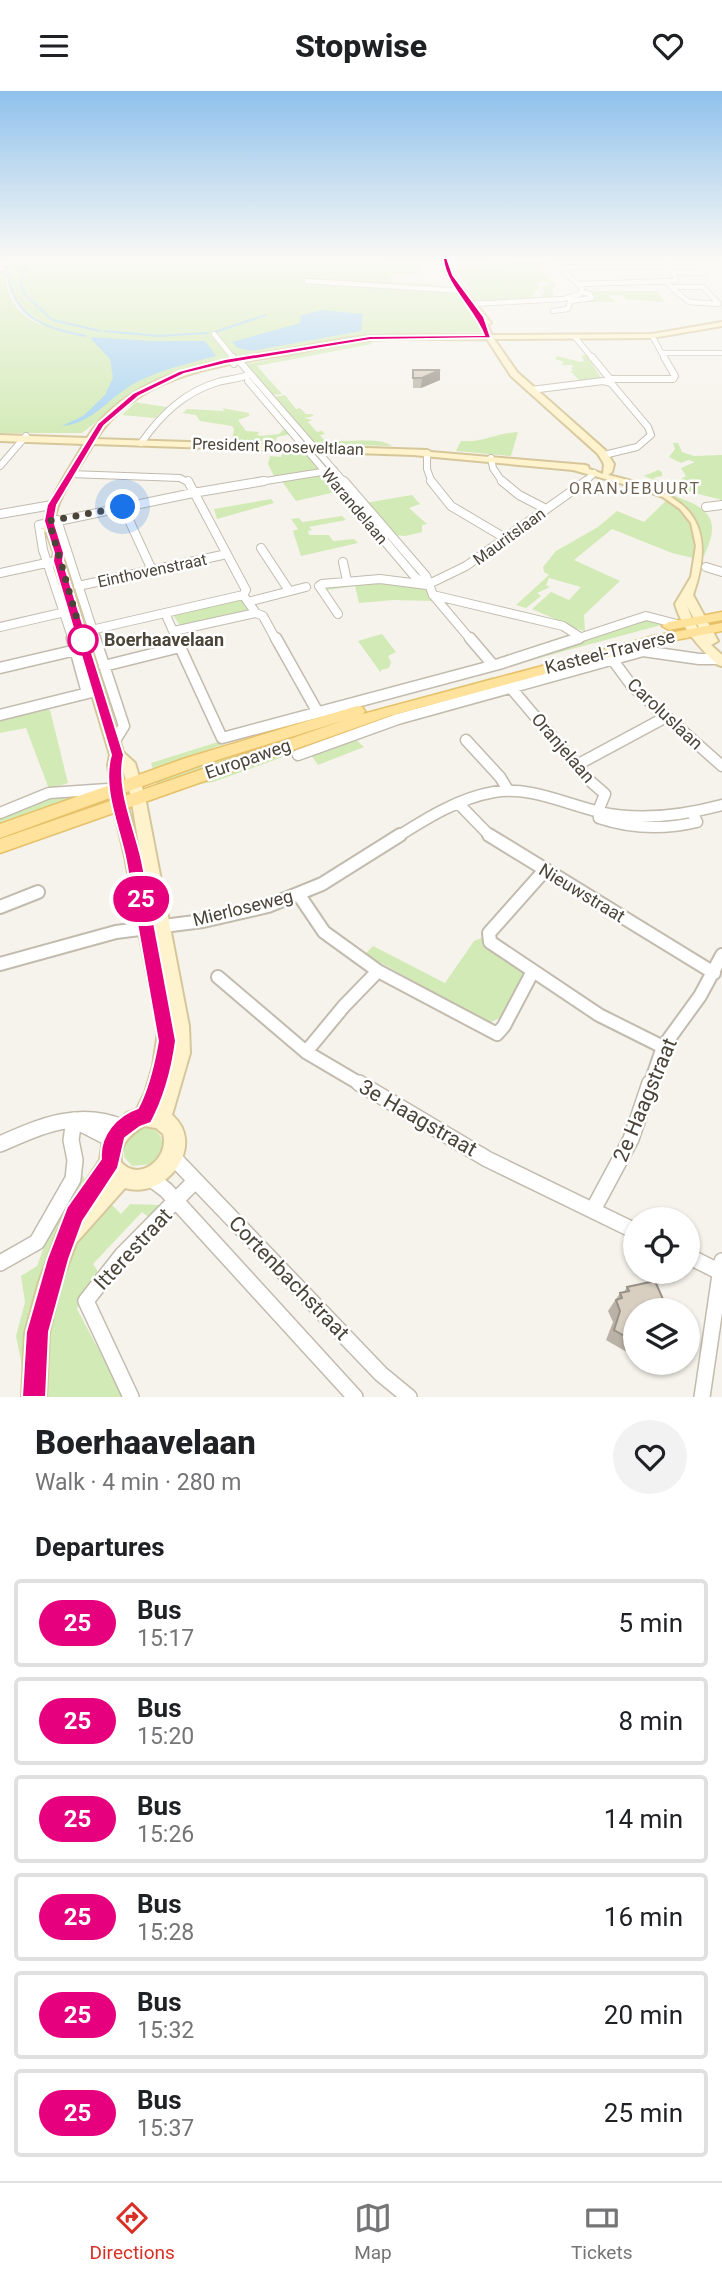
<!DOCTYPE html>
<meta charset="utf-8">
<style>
:root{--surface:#fff;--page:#f2f2f2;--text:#202124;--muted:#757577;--line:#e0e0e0;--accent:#d93025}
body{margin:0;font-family:Roboto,sans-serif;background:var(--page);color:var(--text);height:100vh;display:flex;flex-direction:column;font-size:26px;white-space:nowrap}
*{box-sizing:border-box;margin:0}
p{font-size:23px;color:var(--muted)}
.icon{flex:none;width:38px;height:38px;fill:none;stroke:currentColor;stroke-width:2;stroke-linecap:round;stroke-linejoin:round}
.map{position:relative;height:1306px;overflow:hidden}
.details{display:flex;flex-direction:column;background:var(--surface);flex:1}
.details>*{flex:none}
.badge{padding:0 14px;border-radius:23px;font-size:24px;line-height:46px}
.buttons{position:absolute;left:623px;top:1116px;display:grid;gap:14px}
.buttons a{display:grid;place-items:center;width:77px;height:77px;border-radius:50%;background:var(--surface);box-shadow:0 2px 5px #0004;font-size:35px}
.you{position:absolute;width:35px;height:35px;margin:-18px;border:5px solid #fff;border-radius:50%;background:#1a73e8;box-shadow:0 0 0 10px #1a73e833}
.map>.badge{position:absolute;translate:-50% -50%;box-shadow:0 0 0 4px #fff}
h2{padding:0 35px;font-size:26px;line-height:63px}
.round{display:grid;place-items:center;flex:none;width:74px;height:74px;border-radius:37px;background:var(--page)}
.overview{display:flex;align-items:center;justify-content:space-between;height:119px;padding:0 35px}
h1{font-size:33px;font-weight:800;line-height:52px}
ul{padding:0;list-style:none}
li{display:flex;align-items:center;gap:21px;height:88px;margin:0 14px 10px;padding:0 21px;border:4px solid var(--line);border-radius:7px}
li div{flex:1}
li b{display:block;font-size:26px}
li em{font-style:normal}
li .badge{min-width:77px;font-weight:700;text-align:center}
header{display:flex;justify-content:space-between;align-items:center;height:91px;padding:0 35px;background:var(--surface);font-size:32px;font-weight:800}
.menu{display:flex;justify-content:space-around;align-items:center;height:98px;border-top:2px solid var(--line);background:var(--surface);font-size:19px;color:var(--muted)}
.menu a{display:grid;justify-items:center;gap:4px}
.menu .selected{color:var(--accent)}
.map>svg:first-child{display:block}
.green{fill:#d2eab5}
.water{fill:#a9d4f2}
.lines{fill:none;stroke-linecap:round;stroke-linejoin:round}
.stream{stroke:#a9d4f2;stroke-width:2}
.street-far5-casing{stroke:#c2bbae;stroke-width:6}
.street-far4-casing{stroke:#c2bbae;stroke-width:8}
.street-far3-casing{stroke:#c2bbae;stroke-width:10}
.street-far2-casing{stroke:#c2bbae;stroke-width:13}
.street-far1-casing{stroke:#c2bbae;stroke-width:16}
.street-casing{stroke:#c2bbae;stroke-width:18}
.secondary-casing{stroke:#d6c79b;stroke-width:4}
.primary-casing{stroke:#e6c16a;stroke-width:3}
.street-far5{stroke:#fff;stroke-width:4.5}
.street-far4{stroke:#fff;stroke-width:6}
.street-far3{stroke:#fff;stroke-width:8}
.street-far2{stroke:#fff;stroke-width:10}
.street-far1{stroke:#fff;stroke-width:12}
.street{stroke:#fff;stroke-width:15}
.secondary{fill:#fff3cd;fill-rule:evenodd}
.primary{fill:#ffe39c;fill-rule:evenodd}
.wall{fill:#bab2a6}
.shaded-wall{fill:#979187}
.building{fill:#d8cfc1;stroke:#979187;stroke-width:2}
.line{fill:#e6007e;stroke:#fff;stroke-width:2}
.walk{stroke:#4b4439;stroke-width:7;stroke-dasharray:0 12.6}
.stop-dot{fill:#fff;stroke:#e6007e;stroke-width:3.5}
.labels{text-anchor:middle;stroke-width:5;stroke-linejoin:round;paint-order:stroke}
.far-street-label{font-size:16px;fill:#4b4439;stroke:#fff}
.far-neighbourhood-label{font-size:16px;letter-spacing:2px;fill:#6e6250;stroke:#fff}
.stop-label{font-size:18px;font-weight:bold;fill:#4b4439;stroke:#fff;text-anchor:start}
.street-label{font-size:18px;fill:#4b4439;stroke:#fff}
.near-street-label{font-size:21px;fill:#4b4439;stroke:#fff}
</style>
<header><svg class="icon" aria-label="menu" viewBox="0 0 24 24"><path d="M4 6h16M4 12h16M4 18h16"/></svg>Stopwise<svg class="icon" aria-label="heart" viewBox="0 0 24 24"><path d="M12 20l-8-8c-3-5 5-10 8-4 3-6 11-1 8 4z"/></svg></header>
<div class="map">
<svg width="722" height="1306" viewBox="0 0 722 1306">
<rect width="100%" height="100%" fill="#f6f3ec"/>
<path class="green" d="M11 168H382L383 173H415L418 175 419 181 426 182 389 184 393 191C425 193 459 189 475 221 478 228 478 234 482 241L394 242 232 266 175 280 144 294 82 342H0V182L6 185C7 210 22 229 46 235 18 215 17 216 7 182L0 181 5 179Z
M493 168H513L515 172 548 169 554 174 535 177 555 193 552 200 555 207H541L545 199 542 197 551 192 542 190 536 193 539 196 532 203 537 208 477 211 455 177 502 173 494 172Z
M587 200H656L665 211C652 211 642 208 627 209L621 204H608L616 211H585L596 206Z
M370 250 372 253 257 275 282 303 272 304 246 273Z
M586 264 602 288 581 291 570 280H573L571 277 574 274H561L564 271 555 268 557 265 581 271 584 269 581 265Z
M285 304 296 318 300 317 306 323H312L314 325 305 327 312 329 308 331 317 341 322 340 325 343 320 344 323 348C343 354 376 344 392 355L315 353 274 306Z
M136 311 140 312 167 316 155 327 122 324Z
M222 317 249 322V325L238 329 246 340 260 341 257 343 260 345 279 343 284 338 291 343 277 346 275 351 232 349 234 338 232 335 200 330 196 324 183 322 187 318 225 320Z
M518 341 511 365 456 360 461 350C483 352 496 342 518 341Z
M673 352H678L682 361 694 365 722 364V409L675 397 644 385 658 379 662 381V385L653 387 671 394 686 385 681 377 695 371 688 369 681 372 669 366 675 358Z
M283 360H305L320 378 274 385 268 373 270 365 281 366Z
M324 383 340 400 296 410 281 389Z
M412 404 420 413 409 417 427 433 422 434V441L405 445 393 444 365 412Z
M672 404C712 418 722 429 702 469L672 462 612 438 574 469 620 490 584 524 585 540 552 532 555 528 532 518 551 501 569 509 581 496 549 487 546 494 550 496 537 502 541 505 526 517 516 514 549 484 544 481 543 476 556 460 598 436 617 420 644 431Z
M271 408 274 412 217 428 214 418Z
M342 425 346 429 309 436 312 439 308 440 309 444H329L333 450 354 448 358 452 301 465 293 440 298 438 291 428 299 427 304 433 303 431Z
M380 491 402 495H425L434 510 393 509 359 512 355 495 327 499 324 495Z
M243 506 252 519 181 536 173 524Z
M648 528 665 533 505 576 541 560Z
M382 543 396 561 388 565 391 571 389 577 381 579V582L358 550Z
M498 578 236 649 153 678 151 672 221 650Z
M493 586 494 588 418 609 157 697 156 690 324 633Z
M499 594 381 631 213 691 194 694 366 631Z
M45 615 46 619H50L68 692 49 698 26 637 0 642V627Z
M355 648 364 656 318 674 311 664Z
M81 704 80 708 0 737V726L50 706Z
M484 846 526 881 500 927 489 932 365 863 373 855 445 892 474 850Z
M144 1036C167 1038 166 1060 152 1073L132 1075 124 1066V1053L138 1038Z
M82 1084 90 1095 25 1289 16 1245 25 1211 21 1185 37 1175 44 1156Z
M106 1108 121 1123 130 1113 160 1114 162 1118 151 1128 142 1121 93 1173 99 1182 82 1202 77 1218 124 1306H45L51 1212 73 1156Z"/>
<path class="water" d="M323 219 363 223 361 240 251 260 238 257 232 251 300 232 301 224Z
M92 246 152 250H205L216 265C190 272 162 278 137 291 111 304 93 333 62 335L83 325 105 304 113 287 110 268 91 248Z"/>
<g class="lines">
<path class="stream" d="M20 168 22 175
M7 176 14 168
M23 177 26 178 20 189 24 203 51 228
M0 181 8 185C15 229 47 237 86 245
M53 229 100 240
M104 240 159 245 208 242
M215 241 266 224"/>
<defs>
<path id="street-far5" d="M559 176H671
M0 178H3
M674 181 702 182
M307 190 462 200
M667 191 671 196
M578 193 673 190 676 188 667 168
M671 196H703L719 213 689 211Z
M571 210 592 207 590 203 582 201
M471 213 564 208 580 203 582 197 551 168
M553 220 568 218 570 210
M214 243 234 268
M652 245 665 268
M575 246 593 268
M661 262H722"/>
<path id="street-far4" d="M233 266 234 273
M592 266 610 288H673L675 285 664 266
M235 269 241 272 345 392
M248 290 335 392
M531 299 603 290 611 292 648 336 651 344 637 356 604 364
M141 352C161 324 184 301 218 291 229 288 240 288 250 283
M427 362V378L432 392
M491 367 493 377 503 392
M0 375 26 345
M70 383 180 387 189 392
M253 392 334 379
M584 392 594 382"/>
<path id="street-far3" d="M188 390 246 499 243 504 256 522 263 525 276 549
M334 390 415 486 424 492
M344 390 426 485 433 504 471 549
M431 390 451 415 505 447
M502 390 519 404 546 418
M123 416 152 479
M706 416 722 414
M0 423 52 414
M57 429 96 549
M261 457 288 498
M343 471 347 490
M706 476 722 481
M0 482 51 471
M78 495 227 463
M433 504 563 535 580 546
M248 511 306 496
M165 522 177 549
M338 523 319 495 322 493 380 488 427 494 466 475 586 390
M0 536 65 521
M87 540 243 504
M174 540 256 522
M73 549 43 459 39 434 193 402 264 390
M573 549 646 525 677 533"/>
<path id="street-far2" d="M72 547 87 602
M95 547 124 635 114 651
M176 547 180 556
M276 547 317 620
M470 547 493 574
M612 568 632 595 722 675
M104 575 180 556 222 647 499 573 579 547
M0 577 76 559
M511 597 589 689 605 703 598 720 599 727C632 738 663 739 697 731L693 723
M0 624 92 601
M466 649 500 686 508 699
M298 664 398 628 643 560 699 568H719
M577 674 666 626
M458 712 491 746
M0 722 49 702 108 698
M397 746C427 727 459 707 494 701 531 695 565 713 600 721 641 730 681 725 722 714"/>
<path id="street-far1" d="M489 744 714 882
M545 779 489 842 490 851 599 924 663 956
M299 804 324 841 378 880 344 915 306 961
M0 816 38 801
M0 873 116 841 203 830 268 815 322 793 400 744
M378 880 497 943 504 935 533 880
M218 886 306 961 362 994
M650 994 663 956 700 905 722 864"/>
<path id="street" d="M359 992 487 1068 635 1140
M74 1029 113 1049
M0 1053C41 1035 78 1018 122 1036
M172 1065 381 1283 409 1306
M150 1087 166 1099 355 1306
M593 1119 631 1048 650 992
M688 1165 722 1182
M0 1172 37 1151 73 1088 75 1069 71 1049 74 1029
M131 1306 86 1210 122 1164 195 1090
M702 1306 722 1170"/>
<path id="secondary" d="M442 168H448L453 184 491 232 487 234 492 244 652 243 722 231V235L652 247 494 248 517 281 605 359 614 373 612 381 608 384C677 400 722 421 693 504L718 550 711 554 722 564V575L718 574C699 556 682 538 675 513L691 486 696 455 691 432 680 418 663 406 641 398 573 379 413 364 93 353C83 372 52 411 55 433 57 446 65 456 64 470L123 661 135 672 145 706 189 935 190 962 172 1024C207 1054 166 1109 125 1097L76 1152 61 1191 49 1242 46 1306H22L25 1242 39 1191 64 1124 100 1069 102 1055 110 1038 127 1022 137 1018 145 1002 153 975 158 941 125 766 113 713 108 674 110 664 52 470 54 462 47 442 43 439C48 406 68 381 84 353L0 350V344L87 347C132 278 220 270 295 257 320 253 347 246 373 245 410 243 448 244 485 244L478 224 447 184ZM487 248 511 285 598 363 604 373 603 383 589 378 588 375 585 374 431 361 427 359 96 348C137 283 222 274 290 263 316 258 343 252 369 249 408 246 448 249 487 248ZM687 515 703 544 693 530ZM123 679 131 706 142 772 127 713ZM144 1035 156 1037 163 1043C170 1067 139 1092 121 1071 118 1054 131 1043 144 1035Z"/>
<path id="primary" d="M722 521V529L669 539 662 535 669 531Z
M722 532V540L660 552 389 625 0 762V748L345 629 198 675 0 747V733L186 667 357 615 362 616 365 620 363 623 654 545Z"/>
</defs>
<use href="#street-far5" class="street-far5-casing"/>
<use href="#street-far4" class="street-far4-casing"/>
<use href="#street-far3" class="street-far3-casing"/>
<use href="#street-far2" class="street-far2-casing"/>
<use href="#street-far1" class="street-far1-casing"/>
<use href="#street" class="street-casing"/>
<use href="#secondary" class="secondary-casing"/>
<use href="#primary" class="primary-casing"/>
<use href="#street-far5" class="street-far5"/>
<use href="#street-far4" class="street-far4"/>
<use href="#street-far3" class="street-far3"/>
<use href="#street-far2" class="street-far2"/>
<use href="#street-far1" class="street-far1"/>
<use href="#street" class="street"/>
<use href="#secondary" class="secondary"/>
<use href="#primary" class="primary"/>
</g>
<path class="wall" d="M413 279 440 289 421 297H413Z
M627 1196 635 1220V1268L633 1269 630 1263 606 1249 613 1231 608 1220 620 1202 624 1201Z"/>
<path class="shaded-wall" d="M440 279V289L421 297 422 287Z"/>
<path class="building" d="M413 279H440L422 287H413Z
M655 1190 666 1215 659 1217 661 1220H635V1251L614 1239 620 1220 616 1209 622 1207 620 1202 629 1200 627 1196Z"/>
<linearGradient id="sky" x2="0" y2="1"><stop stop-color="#8fc1ec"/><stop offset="0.48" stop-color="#fbfaf6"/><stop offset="1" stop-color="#fbfaf6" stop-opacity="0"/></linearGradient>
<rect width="722" height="351" fill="url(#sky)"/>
<path class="line" d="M443 167H447L453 184 484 226 491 247 370 249 225 273 184 283 139 305 104 335 57 414 54 430 64 462 63 470 124 664C116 698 135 737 142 770 154 830 165 890 176 950 172 979 165 1006 151 1032L140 1036 125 1047 118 1077 83 1130 69 1168 49 1241 46 1306H22L26 1241 47 1168 67 1116 101 1068C99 1044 117 1024 138 1017 149 996 154 973 158 950 147 890 137 830 126 770 120 737 101 698 111 664L53 470 54 462 44 430 47 414 98 332 133 302 179 280 225 268 370 245 484 244C474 218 445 194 443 167Z"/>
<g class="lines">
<path class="walk" d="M83 549 49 430 123 416"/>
</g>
<circle class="stop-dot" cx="83" cy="549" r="14"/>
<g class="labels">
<g class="far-street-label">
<text transform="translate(278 355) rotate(2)" y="6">President Rooseveltlaan</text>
<text transform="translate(355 415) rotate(50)" y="6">Warandelaan</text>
<text transform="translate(509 445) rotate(-36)" y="6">Mauritslaan</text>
<text transform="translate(152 479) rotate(-12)" y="6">Einthovenstraat</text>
</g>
<g class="far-neighbourhood-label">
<text x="635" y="403">ORANJEBUURT</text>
</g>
<g class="stop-label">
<text x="104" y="555">Boerhaavelaan</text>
</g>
<g class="street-label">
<text transform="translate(610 561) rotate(-14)" y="6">Kasteel-Traverse</text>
<text transform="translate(665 623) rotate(43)" y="6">Caroluslaan</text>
<text transform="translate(563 657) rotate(49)" y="6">Oranjelaan</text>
<text transform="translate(248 668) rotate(-19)" y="6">Europaweg</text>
<text transform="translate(582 802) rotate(31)" y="6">Nieuwstraat</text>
<text transform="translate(243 817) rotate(-14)" y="6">Mierloseweg</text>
</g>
<g class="near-street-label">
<text transform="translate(645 1009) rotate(-67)" y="7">2e Haagstraat</text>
<text transform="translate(418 1027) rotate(30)" y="7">3e Haagstraat</text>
<text transform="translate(133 1158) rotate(-47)" y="7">Itterestraat</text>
<text transform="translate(289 1187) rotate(46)" y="7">Cortenbachstraat</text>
</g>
</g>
</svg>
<div class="buttons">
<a><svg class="icon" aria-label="locate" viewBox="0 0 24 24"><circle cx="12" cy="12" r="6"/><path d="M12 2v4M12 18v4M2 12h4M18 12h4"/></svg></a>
<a><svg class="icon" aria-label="layers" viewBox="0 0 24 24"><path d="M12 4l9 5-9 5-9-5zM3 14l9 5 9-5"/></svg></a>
</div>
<div class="you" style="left:123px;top:416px"></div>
<b class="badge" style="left:141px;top:808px;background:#e6007e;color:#fff">25</b>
</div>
<section class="details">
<div class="overview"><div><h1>Boerhaavelaan</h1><p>Walk · 4 min · 280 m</p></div><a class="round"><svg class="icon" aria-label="heart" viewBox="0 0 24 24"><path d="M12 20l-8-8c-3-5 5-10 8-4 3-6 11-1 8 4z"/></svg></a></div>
<h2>Departures</h2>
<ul>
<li><span class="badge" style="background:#e6007e;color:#fff">25</span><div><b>Bus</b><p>15:17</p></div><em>5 min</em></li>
<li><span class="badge" style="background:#e6007e;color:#fff">25</span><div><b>Bus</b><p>15:20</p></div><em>8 min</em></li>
<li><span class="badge" style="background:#e6007e;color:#fff">25</span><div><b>Bus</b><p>15:26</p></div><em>14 min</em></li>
<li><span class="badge" style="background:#e6007e;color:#fff">25</span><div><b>Bus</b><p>15:28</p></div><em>16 min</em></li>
<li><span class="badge" style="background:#e6007e;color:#fff">25</span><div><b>Bus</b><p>15:32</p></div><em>20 min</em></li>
<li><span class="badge" style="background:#e6007e;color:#fff">25</span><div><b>Bus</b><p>15:37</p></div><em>25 min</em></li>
</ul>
</section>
<nav class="menu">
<a class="selected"><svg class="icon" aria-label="directions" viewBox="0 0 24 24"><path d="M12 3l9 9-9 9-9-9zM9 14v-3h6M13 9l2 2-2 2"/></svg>Directions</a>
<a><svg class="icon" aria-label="map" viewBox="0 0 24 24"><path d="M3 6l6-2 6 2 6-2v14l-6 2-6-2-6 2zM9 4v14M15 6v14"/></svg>Map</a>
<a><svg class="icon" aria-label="tickets" viewBox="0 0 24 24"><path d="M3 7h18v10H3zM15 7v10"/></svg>Tickets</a>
</nav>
